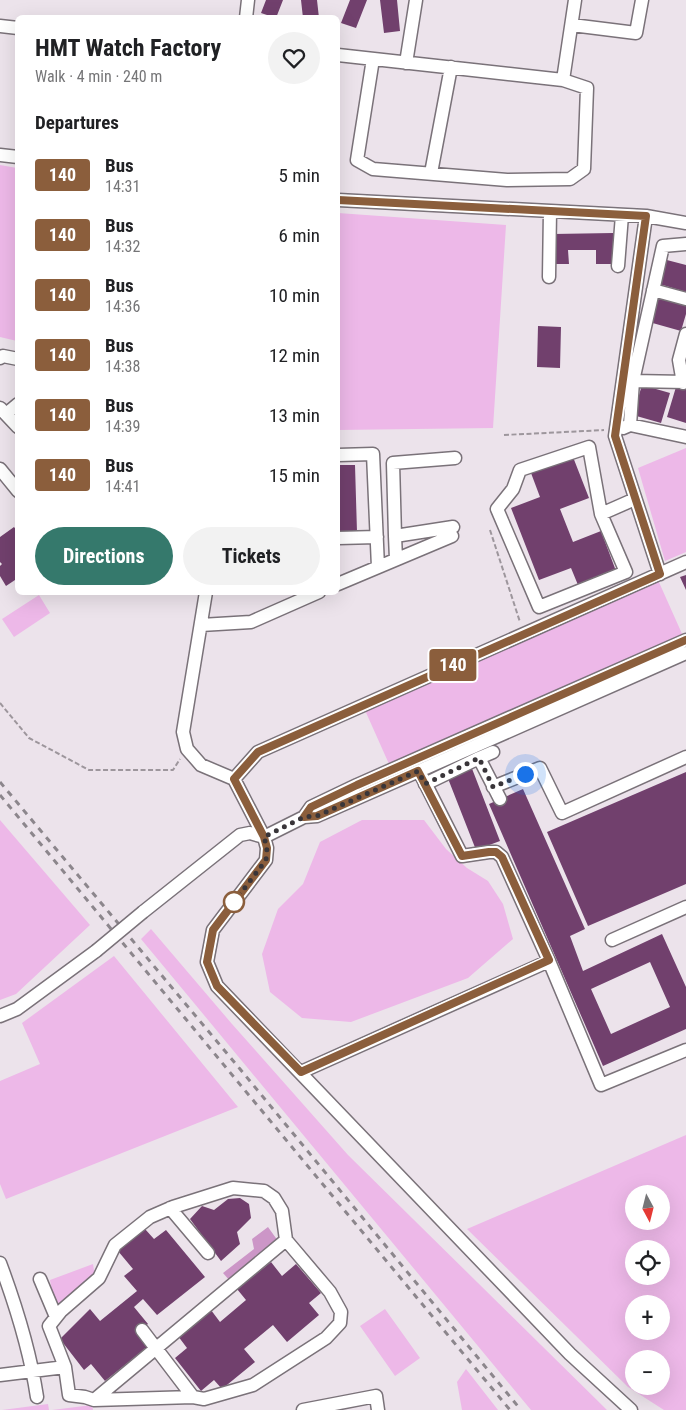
<!DOCTYPE html>
<meta charset="utf-8">
<style>
:root{--surface:#fff;--page:#f2f2f2;--text:#202124;--muted:#757577;--accent:#35796c}
body{margin:0;font-family:"Roboto Condensed",sans-serif;background:var(--page);color:var(--text);height:100vh;display:flex;flex-direction:column;font-size:19px;white-space:nowrap}
*{box-sizing:border-box;margin:0}
p{font-size:16px;color:var(--muted)}
.icon{flex:none;width:28px;height:28px;fill:none;stroke:currentColor;stroke-width:2;stroke-linecap:round;stroke-linejoin:round}
.map{position:relative;flex:1;overflow:hidden}
.panel{position:absolute;left:15px;top:15px;width:325px;height:580px;display:flex;flex-direction:column;background:var(--surface);border-radius:8px;box-shadow:0 5px 20px #0002}
.panel>*{flex:none}
.badge{padding:0 10px;border-radius:4px;font-size:18px;line-height:32px}
.needle{width:32px;rotate:173deg}
.buttons{position:absolute;left:625px;top:1185px;display:grid;gap:10px}
.buttons a{display:grid;place-items:center;width:45px;height:45px;border-radius:50%;background:var(--surface);box-shadow:0 5px 20px #0002;font-size:25px}
.you{position:absolute;width:25px;height:25px;margin:-12px;border:4px solid #fff;border-radius:50%;background:#1a73e8;box-shadow:0 0 0 8px #1a73e833}
.map>.badge{position:absolute;translate:-50% -50%;box-shadow:0 0 0 2px #fff}
h2{padding:0 20px;font-size:19px;line-height:45px}
.round{display:grid;place-items:center;flex:none;width:52px;height:52px;border-radius:26px;background:var(--page)}
.overview{display:flex;align-items:center;justify-content:space-between;height:85px;padding:0 20px}
h1{font-size:24px;font-weight:700;line-height:38px}
.primary-button{display:flex;gap:10px;margin-top:auto;padding:10px 20px}
.primary-button a{flex:1;height:58px;border-radius:30px;background:var(--accent);color:#fff;font-size:20px;font-weight:700;line-height:58px;text-align:center}
.primary-button a+a{background:var(--page);color:var(--text)}
ul{padding:0;list-style:none}
li{display:flex;align-items:center;gap:15px;height:60px;padding:0 20px}
li div{flex:1}
li b{display:block;font-size:19px}
li em{font-style:normal}
li .badge{min-width:55px;font-weight:700;text-align:center}
.map>svg:first-child{display:block}
.green{fill:#edb8e8;fill-rule:evenodd}
.water{fill:#cc96c7}
.building{fill:#71406d;fill-rule:evenodd}
.lines{fill:none;stroke-linecap:round;stroke-linejoin:round}
.minor-casing{stroke:#7a7279;stroke-width:15}
.path{stroke:#9d969c;stroke-width:2;stroke-dasharray:5 2.5;stroke-linecap:butt}
.minor{stroke:#fff;stroke-width:12}
.rail{stroke:#8c868c;stroke-width:3;stroke-dasharray:6 6;stroke-linecap:butt}
.minor-bridge-casing{stroke:#7a7279;stroke-width:15;stroke-linecap:butt}
.minor-bridge{stroke:#fff;stroke-width:12}
.line-casing{stroke:#fff;stroke-width:11}
.line{stroke:#8b5e3c;stroke-width:8}
.walk{stroke:#393539;stroke-width:5;stroke-dasharray:0 9}
.stop-dot{fill:#fff;stroke:#8b5e3c;stroke-width:2.5}
</style>
<div class="map">
<svg width="686" height="1410" viewBox="0 0 686 1410">
<rect width="100%" height="100%" fill="#ece3eb"/>
<path class="green" d="M0 165 17 168V341L0 337Z
M338 213 506 225 493 428 338 430Z
M686 448V552L665 561 638 468Z
M658 580 683 636 389 764 364 708Z
M39 595 50 613 14 637 2 619Z
M0 820 90 925 16 994 0 1000Z
M362 820H424L446 849 467 868 488 881 503 904 513 939 468 978 351 1022 302 1018 270 992 262 954 278 909 303 884 320 842Z
M151 929 232 1024 348 1155 607 1410H531L141 939Z
M114 956 238 1107 6 1199 0 1184V1081L40 1064 22 1023Z
M686 1135V1410H664L628 1387 467 1229ZM634 1194H661V1221H634ZM634 1249H661V1276H634ZM634 1304H661V1331H634ZM634 1359H661V1386H634Z
M93 1264 95 1277 55 1308 50 1280Z
M385 1309 420 1358 395 1376 360 1326Z
M466 1369 498 1410H462L457 1382Z
M48 1404 49 1410H2Z
M92 1405 93 1410H52Z"/>
<path class="water" d="M268 1227 278 1241 230 1281 223 1273 254 1249 252 1239Z"/>
<path class="building" d="M266 0H283L276 18 261 13Z
M301 0H317L319 18H303Z
M350 0H367L356 28 341 23Z
M380 0H397L400 31 384 33Z
M613 233V264H596V250H568L569 264H553V234Z
M663 259 686 265V292L656 283Z
M656 297 686 306V314L681 331 649 322Z
M538 326 561 327 560 368 537 367Z
M642 385 670 393 661 423 633 415Z
M676 387 686 390V423L667 417Z
M573 457 589 498 560 509 573 542 601 531 616 571 578 585 571 568 539 580 511 508 540 497 531 473Z
M338 465H355L357 532 338 533Z
M14 527 18 532V545L15 547 18 550V578L6 586 0 576V566L2 564 0 562V537Z
M686 575V590L680 577Z
M471 766 500 841 476 850 447 776Z
M686 772V884L588 926 547 832Z
M523 789 585 929 570 936 583 971 662 934 686 987V1029L603 1066 489 804ZM650 962 670 1007 611 1034 591 989Z
M240 1198 249 1204 251 1218 237 1232 240 1244 221 1261 190 1219 202 1206 214 1210 228 1199Z
M145 1229 154 1239 166 1230 205 1277 157 1315 143 1299 134 1307 148 1324 139 1331 150 1345 105 1381 91 1364 84 1370 60 1339 90 1309 100 1321 137 1291 124 1276 133 1269 118 1251Z
M271 1262 282 1276 296 1264 321 1293 309 1303 319 1315 287 1342 273 1325 244 1349 255 1362 222 1389 214 1380 201 1391 175 1358 187 1348 178 1336 211 1310 220 1322 246 1300 237 1289Z"/>
<g class="lines">
<defs>
<path id="minor" d="M246 18 248 0
M572 25 636 33 642 0
M0 26 18 28
M338 55C413 63 488 72 563 80L587 88 584 169 570 179 507 180 373 169 357 160 373 59
M406 63 416 0
M563 80 575 0
M0 155 18 157
M431 173 451 67
M338 200 646 216 686 223
M646 216 615 436 660 574
M618 266 622 215
M549 277 550 211
M653 290 686 299
M0 358 3 356 18 359
M633 381 686 382
M683 383 679 360 686 334
M0 408 18 427
M6 414 18 404
M630 425 633 381 663 246 686 244
M623 428 630 425 686 437
M589 447 601 514 626 572 539 607 497 509 513 489 520 470Z
M338 455 373 454 378 567
M0 469 18 491
M601 514 635 499
M395 536 393 463 455 458
M338 538 377 537
M396 559 395 536 453 527
M338 584 452 536
M206 592 183 732 187 749 201 765 234 779 264 837 304 817 317 816 686 653
M201 625 251 622 319 592
M479 758 493 752
M419 771 462 856 489 852H496L502 857 549 961 601 1085 686 1050
M234 779 258 752 686 562
M425 784 479 758 500 799
M493 787 540 768 562 813 686 757
M304 817 311 807 357 785 686 640
M143 912 240 835 250 833 264 837 267 848 266 860 213 930 207 962 217 986 570 1354 631 1410
M612 940 686 907
M0 1016 17 1009 96 951
M301 1072 549 961
M170 1208 208 1253
M0 1263C16 1306 30 1351 37 1397
M40 1279 56 1317
M142 1330 193 1397
M0 1375 65 1367 69 1395 85 1397 94 1400 193 1397 204 1399 253 1385 326 1338 340 1323 341 1312 330 1292 286 1240 282 1211 274 1198 264 1191 233 1188 173 1207 150 1217 115 1245 99 1278 61 1311 49 1326 65 1367
M94 1400 286 1240
M303 1410 376 1396 378 1410"/>
</defs>
<use href="#minor" class="minor-casing"/>
<path class="path" d="M504 435 604 430
M490 530 520 622
M0 703 29 738 89 770H173L180 759"/>
<use href="#minor" class="minor"/>
<path class="rail" d="M0 782 240 1069 521 1410
M0 795C170 1000 340 1205 510 1410"/>
<defs>
<path id="minor-bridge" d="M96 951 143 912"/>
</defs>
<use href="#minor-bridge" class="minor-bridge-casing"/>
<use href="#minor-bridge" class="minor-bridge"/>
</g>
<g class="lines">
<defs>
<path id="line" d="M338 200 646 216 615 436 660 574 258 752 234 779 264 837 267 848 266 860 213 930 207 962 217 986 301 1072 549 960 502 857 496 852H489L462 856 418 771 317 816 304 817 311 807 357 785 686 640"/>
</defs>
<use href="#line" class="line-casing"/>
<use href="#line" class="line"/>
<path class="walk" d="M234 902 266 860 267 848 264 837 304 817 317 816 418 771 425 784 479 758 493 787 525 774"/>
</g>
<circle class="stop-dot" cx="234" cy="902" r="10"/>
</svg>
<div class="buttons">
<a><svg class="needle" viewBox="-14 -14 28 28"><path d="M0-13l5 13h-10z" fill="#e53935"/><path d="M0 13l5-13h-10z" fill="#757577"/></svg></a>
<a><svg class="icon" aria-label="locate" viewBox="0 0 24 24"><circle cx="12" cy="12" r="6"/><path d="M12 2v4M12 18v4M2 12h4M18 12h4"/></svg></a>
<a>+</a>
<a>−</a>
</div>
<div class="you" style="left:525px;top:774px"></div>
<b class="badge" style="left:453px;top:665px;background:#8b5e3c;color:#fff">140</b>
<section class="panel">
<div class="overview"><div><h1>HMT Watch Factory</h1><p>Walk · 4 min · 240 m</p></div><a class="round"><svg class="icon" aria-label="heart" viewBox="0 0 24 24"><path d="M12 20l-8-8c-3-5 5-10 8-4 3-6 11-1 8 4z"/></svg></a></div>
<h2>Departures</h2>
<ul>
<li><span class="badge" style="background:#8b5e3c;color:#fff">140</span><div><b>Bus</b><p>14:31</p></div><em>5 min</em></li>
<li><span class="badge" style="background:#8b5e3c;color:#fff">140</span><div><b>Bus</b><p>14:32</p></div><em>6 min</em></li>
<li><span class="badge" style="background:#8b5e3c;color:#fff">140</span><div><b>Bus</b><p>14:36</p></div><em>10 min</em></li>
<li><span class="badge" style="background:#8b5e3c;color:#fff">140</span><div><b>Bus</b><p>14:38</p></div><em>12 min</em></li>
<li><span class="badge" style="background:#8b5e3c;color:#fff">140</span><div><b>Bus</b><p>14:39</p></div><em>13 min</em></li>
<li><span class="badge" style="background:#8b5e3c;color:#fff">140</span><div><b>Bus</b><p>14:41</p></div><em>15 min</em></li>
</ul>
<div class="primary-button"><a>Directions</a><a>Tickets</a></div>
</section>
</div>
